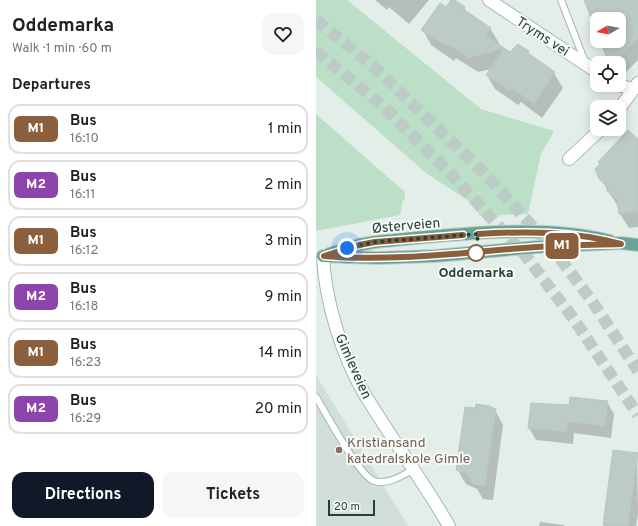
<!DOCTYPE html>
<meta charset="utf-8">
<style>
:root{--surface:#fff;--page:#f6f6f6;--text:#222;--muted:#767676;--line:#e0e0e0;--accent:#111827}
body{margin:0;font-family:Overpass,sans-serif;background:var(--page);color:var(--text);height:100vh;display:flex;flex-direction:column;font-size:15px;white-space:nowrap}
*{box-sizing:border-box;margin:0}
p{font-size:13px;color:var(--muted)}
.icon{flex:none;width:22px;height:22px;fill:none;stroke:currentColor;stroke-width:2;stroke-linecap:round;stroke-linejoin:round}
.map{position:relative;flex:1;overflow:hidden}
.details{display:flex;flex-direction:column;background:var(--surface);width:316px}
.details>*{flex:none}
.badge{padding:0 8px;border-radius:6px;font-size:14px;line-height:26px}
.needle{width:26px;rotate:261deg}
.tools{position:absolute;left:274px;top:12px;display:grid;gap:8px}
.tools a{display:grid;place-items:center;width:36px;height:36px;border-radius:8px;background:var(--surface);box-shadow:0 2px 10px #0003;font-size:20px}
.scale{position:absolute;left:12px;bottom:10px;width:47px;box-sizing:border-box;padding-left:4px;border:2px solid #234039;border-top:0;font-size:11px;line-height:14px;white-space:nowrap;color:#234039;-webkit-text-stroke:3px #f5faf7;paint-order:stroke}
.you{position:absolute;width:20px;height:20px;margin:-10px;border:3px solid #fff;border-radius:50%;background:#1a73e8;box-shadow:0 0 0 6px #1a73e833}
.map>.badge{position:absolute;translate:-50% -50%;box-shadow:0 0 0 2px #fff}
h2{padding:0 12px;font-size:15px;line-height:36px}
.round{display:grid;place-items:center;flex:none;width:42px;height:42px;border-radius:12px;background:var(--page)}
.headline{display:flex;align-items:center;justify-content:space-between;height:68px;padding:0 12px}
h1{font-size:19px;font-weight:700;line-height:30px}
.primary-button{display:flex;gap:8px;margin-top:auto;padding:8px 12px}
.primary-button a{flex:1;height:46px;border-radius:12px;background:var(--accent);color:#fff;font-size:16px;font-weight:700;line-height:46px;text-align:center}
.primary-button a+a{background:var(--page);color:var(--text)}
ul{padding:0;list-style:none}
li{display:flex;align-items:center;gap:12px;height:50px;margin:0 8px 6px;padding:0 4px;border:2px solid var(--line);border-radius:12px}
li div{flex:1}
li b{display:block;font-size:15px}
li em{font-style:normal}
li .badge{min-width:44px;font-weight:700;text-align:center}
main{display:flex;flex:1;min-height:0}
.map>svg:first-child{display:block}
.built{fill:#d2ded8}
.green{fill:#bcdfc7}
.shadow{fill:#0003}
.building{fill:#bccbc5;stroke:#b6c7c1}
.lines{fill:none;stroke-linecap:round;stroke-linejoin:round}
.trunk-tunnel{stroke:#bdcbc6;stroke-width:12;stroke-dasharray:12 6;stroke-linecap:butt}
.service-casing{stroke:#a6b6b1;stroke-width:8}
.minor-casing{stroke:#a6b6b1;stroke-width:14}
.tertiary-casing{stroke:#a6b6b1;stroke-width:14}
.primary-casing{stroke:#c1cac8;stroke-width:14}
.service{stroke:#fff;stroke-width:6}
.minor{stroke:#fff;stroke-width:12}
.tertiary{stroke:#fff;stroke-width:12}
.primary{stroke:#68a496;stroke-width:12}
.line-casing{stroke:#fff;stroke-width:9}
.line{stroke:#8b5e3c;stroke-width:6}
.walk{stroke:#234039;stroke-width:4;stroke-dasharray:0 7.2}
.stop-dot{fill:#fff;stroke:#8b5e3c;stroke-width:2}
.education-dot{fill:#8d6e63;stroke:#f5faf7;stroke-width:1.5}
.labels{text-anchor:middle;stroke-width:4;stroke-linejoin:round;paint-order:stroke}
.street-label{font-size:14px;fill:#234039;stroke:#f5faf7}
.stop-label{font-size:14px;font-weight:bold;fill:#234039;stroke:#f5faf7}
.education-label{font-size:14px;fill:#785e54;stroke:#f5faf7;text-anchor:start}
</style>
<main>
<section class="details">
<div class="headline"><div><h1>Oddemarka</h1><p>Walk · 1 min · 60 m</p></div><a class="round"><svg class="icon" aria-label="heart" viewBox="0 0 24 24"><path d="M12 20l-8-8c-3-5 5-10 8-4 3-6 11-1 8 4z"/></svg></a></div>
<h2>Departures</h2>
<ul>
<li><span class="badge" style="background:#8b5e3c;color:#fff">M1</span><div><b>Bus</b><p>16:10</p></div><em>1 min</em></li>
<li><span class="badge" style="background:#8e44ad;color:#fff">M2</span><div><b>Bus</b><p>16:11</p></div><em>2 min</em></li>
<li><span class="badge" style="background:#8b5e3c;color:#fff">M1</span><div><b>Bus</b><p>16:12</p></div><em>3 min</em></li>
<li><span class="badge" style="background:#8e44ad;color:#fff">M2</span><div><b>Bus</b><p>16:18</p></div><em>9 min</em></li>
<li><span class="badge" style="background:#8b5e3c;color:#fff">M1</span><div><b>Bus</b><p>16:23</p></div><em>14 min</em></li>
<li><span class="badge" style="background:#8e44ad;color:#fff">M2</span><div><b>Bus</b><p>16:29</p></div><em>20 min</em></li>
</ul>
<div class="primary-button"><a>Directions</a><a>Tickets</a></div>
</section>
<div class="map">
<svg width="322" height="526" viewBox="0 0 322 526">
<rect width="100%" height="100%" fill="#e4eee9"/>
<path class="built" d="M0 375 92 526H0Z"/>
<path class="green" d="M0 0H31L165 109 238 131 225 154 212 214 164 216 157 204 110 173 0 77Z
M0 114 89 192V199L87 200 84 215 0 231Z"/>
<path class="shadow" d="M59 0H113L93 24 73 7 71 10Z
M269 0H322V60L307 75 303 72V63H295L285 41H303V19H281V30Z
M148 7 151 13 174 28 183 43 182 45 188 50 194 53 212 52 215 57 238 73 247 88 226 118 205 102 202 105 179 89 171 75 175 69 162 72 140 58 138 61 115 45 107 30 130 9Z
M322 139V227L313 228 304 214 303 208 284 178Z
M291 402 298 414 295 438 258 433 257 444 220 440 213 428Z
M179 410 187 425 177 500 167 499 161 489 150 484 141 469Z
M321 454 322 514 320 526H289Z
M224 522 248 525V526H223Z"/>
<path class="building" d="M135 0H139L149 7 147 9 175 28 170 35 188 48 153 58 132 44 130 46 105 30 124 3 130 7Z
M268 0H322V38L299 62 290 56 284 41H303V19H281V33Z
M202 44 213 51 212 53 239 72 218 104 196 88 194 91 170 75 188 48 194 52Z
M312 130 322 139V211L303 214 301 200 290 190 293 188 283 179 279 169 284 164 282 162Z
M254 397 292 401 289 426 252 422 250 432 212 428 215 403 253 405Z
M160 404 173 406 180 409 169 486 157 484 151 474 140 470 149 407 159 408Z
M297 450 322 453 312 526 287 525Z"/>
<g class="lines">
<path class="trunk-tunnel" d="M0 20 57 66 168 173 237 249 276 301 322 371
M0 51 68 107 134 173 209 255 257 318 322 415"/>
<defs>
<path id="service" d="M245 0 269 62
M0 397C10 413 43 476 58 481 72 485 86 476 98 469"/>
<path id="minor" d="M173 0 281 72
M301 85 318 89
M303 109 322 83
M253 159 285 129"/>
<path id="tertiary" d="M7 256C9 301 26 356 49 395 76 439 107 481 133 526"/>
<path id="primary" d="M13 254 43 245 59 242C132 235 223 223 294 241
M7 256 61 258 119 256 221 247 305 243 322 245"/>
</defs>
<use href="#service" class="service-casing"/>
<use href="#minor" class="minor-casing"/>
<use href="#tertiary" class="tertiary-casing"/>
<use href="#primary" class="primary-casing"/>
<use href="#service" class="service"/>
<use href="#minor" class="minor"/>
<use href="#tertiary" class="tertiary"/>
<use href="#primary" class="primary"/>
</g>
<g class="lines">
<defs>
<path id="line" d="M147 235 59 242 43 245 8 256C79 262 149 252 220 247 248 245 277 245 305 244 258 231 210 231 162 234"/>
</defs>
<use href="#line" class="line-casing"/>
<use href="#line" class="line"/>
<path class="walk" d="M31 248 59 242 162 234 160 253"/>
</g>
<circle class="stop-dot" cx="160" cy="253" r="8"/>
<circle class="education-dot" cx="23" cy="450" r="4"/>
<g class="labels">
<g class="street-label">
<text transform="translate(227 36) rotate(33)" y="5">Tryms vei</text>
<text transform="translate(90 225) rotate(-5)" y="5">Østerveien</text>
<text transform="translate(38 366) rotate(66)" y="5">Gimleveien</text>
</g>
<g class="stop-label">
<text x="160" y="277">Oddemarka</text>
</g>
<g class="education-label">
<text x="31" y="447">Kristiansand<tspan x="31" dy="16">katedralskole Gimle</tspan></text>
</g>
</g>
</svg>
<div class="tools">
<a><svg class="needle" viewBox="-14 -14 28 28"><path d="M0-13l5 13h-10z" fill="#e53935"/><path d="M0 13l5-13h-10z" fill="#767676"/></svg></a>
<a><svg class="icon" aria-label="locate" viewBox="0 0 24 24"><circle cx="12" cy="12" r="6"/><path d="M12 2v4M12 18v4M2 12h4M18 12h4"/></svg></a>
<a><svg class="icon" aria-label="layers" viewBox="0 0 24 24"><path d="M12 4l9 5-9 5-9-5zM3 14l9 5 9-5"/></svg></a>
</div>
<div class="scale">20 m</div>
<div class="you" style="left:31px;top:248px"></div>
<b class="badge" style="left:246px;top:246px;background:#8b5e3c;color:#fff">M1</b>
</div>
</main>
